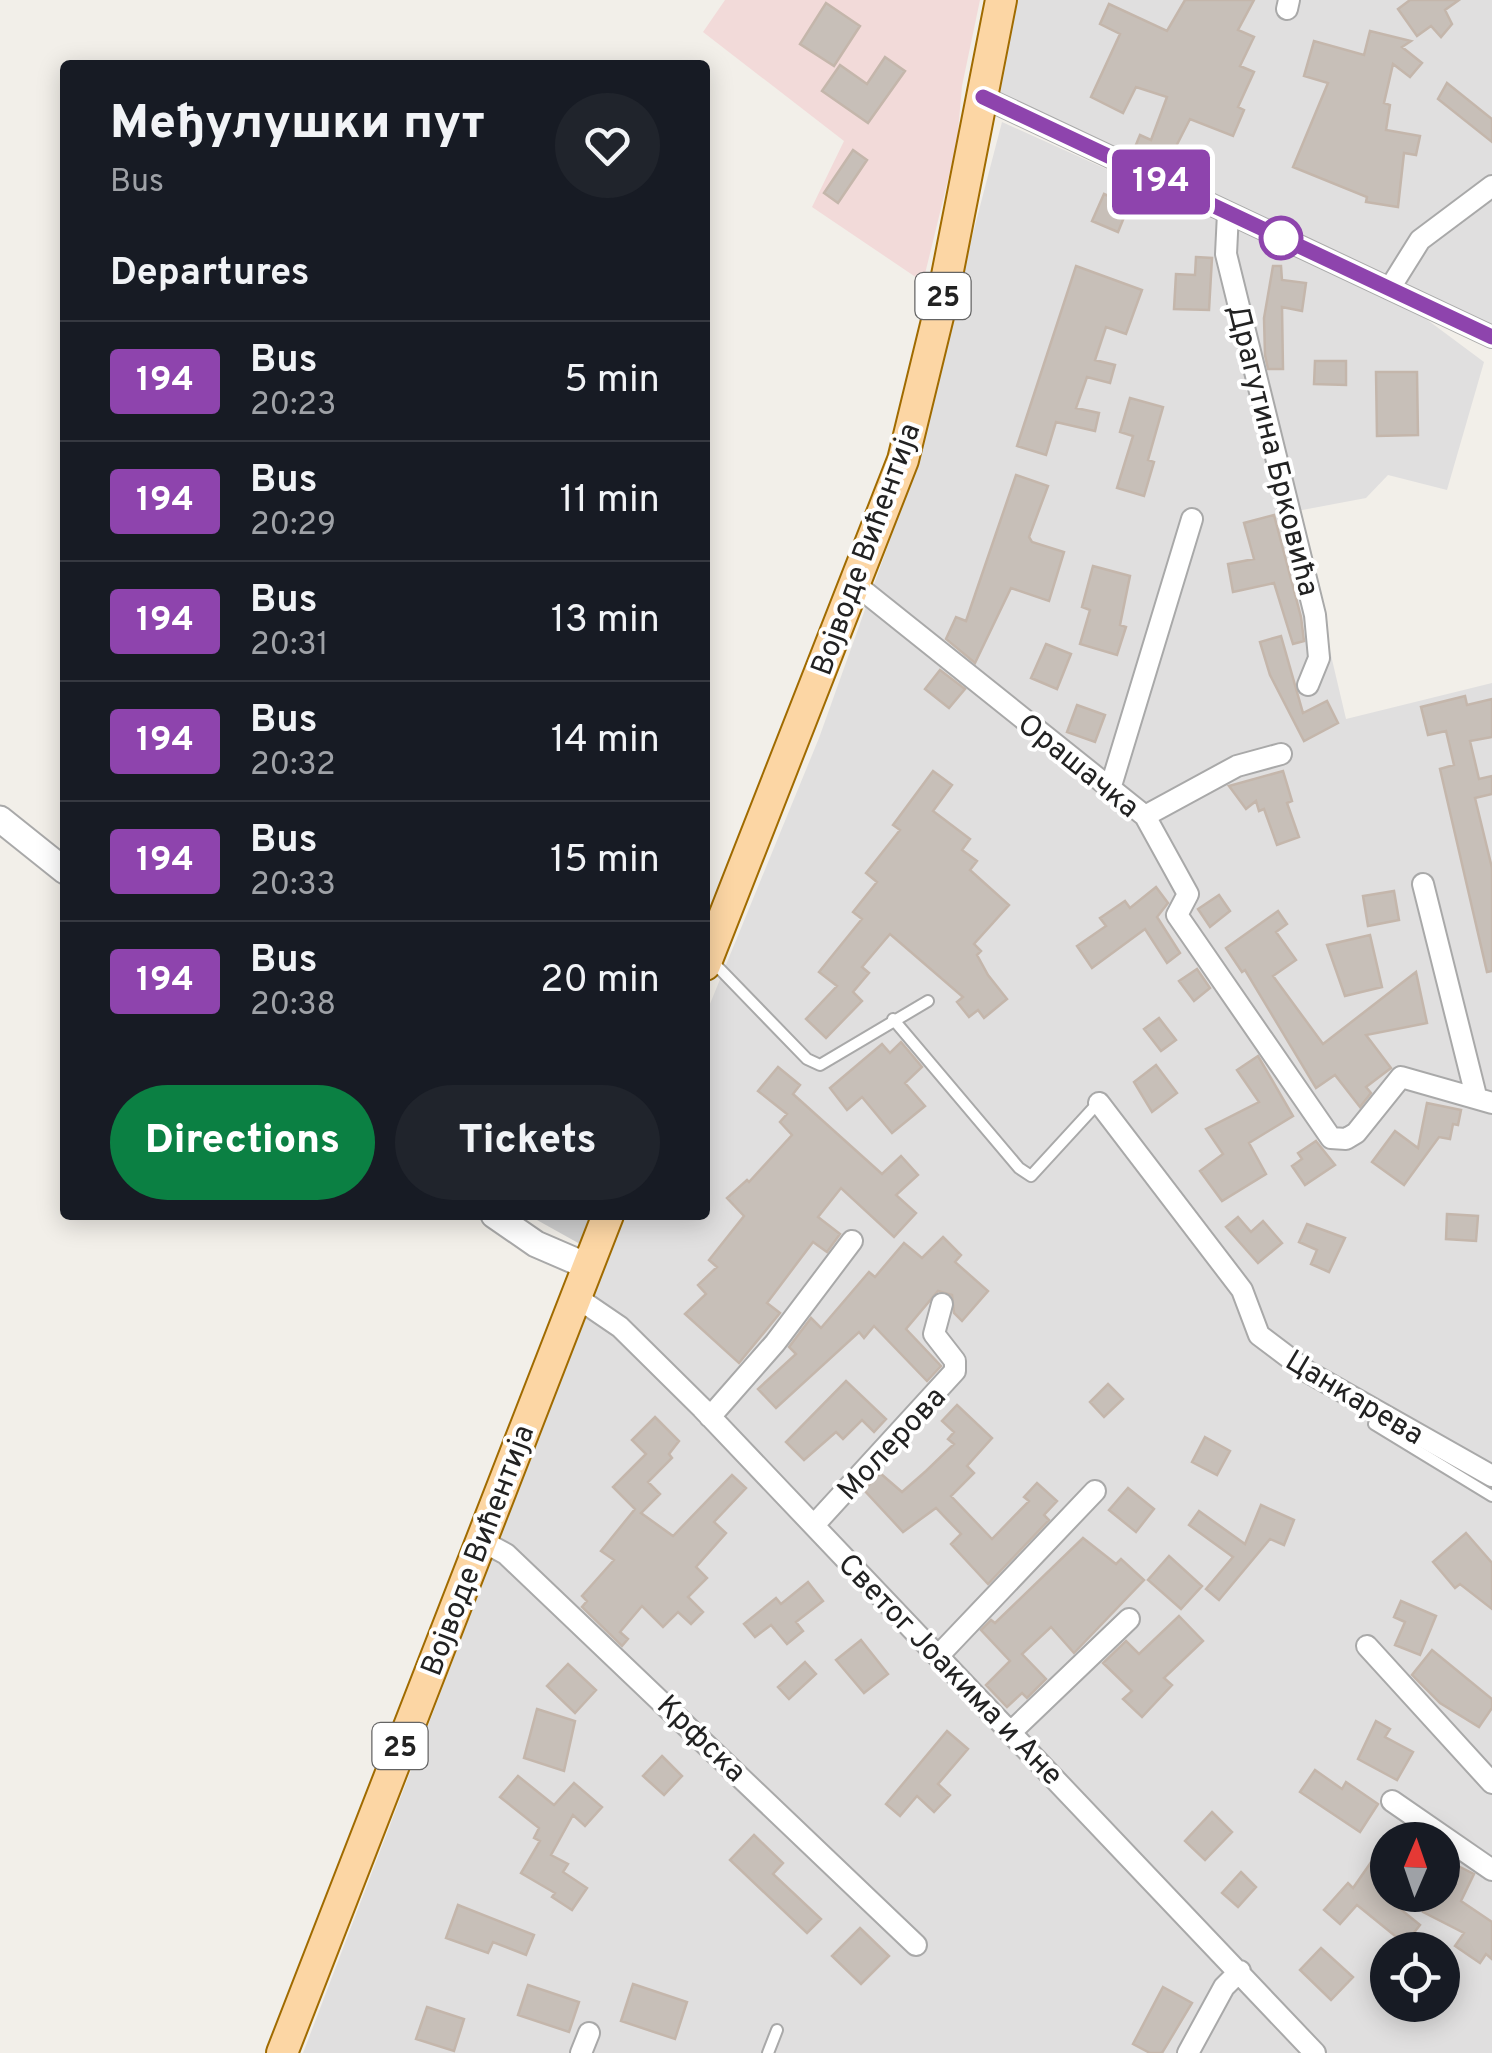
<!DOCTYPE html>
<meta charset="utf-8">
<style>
:root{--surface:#171b24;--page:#20242c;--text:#f1f3f6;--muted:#9ea1a6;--line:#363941;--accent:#0b8043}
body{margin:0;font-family:Overpass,sans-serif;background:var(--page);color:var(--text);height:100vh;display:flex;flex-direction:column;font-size:38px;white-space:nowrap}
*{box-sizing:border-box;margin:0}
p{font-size:32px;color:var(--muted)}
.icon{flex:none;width:55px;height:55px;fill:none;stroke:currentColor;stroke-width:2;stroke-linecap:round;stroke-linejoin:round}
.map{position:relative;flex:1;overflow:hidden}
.side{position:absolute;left:60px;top:60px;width:650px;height:1160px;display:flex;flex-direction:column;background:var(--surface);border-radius:10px;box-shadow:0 5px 25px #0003}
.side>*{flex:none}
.badge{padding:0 20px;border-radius:8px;font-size:35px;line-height:65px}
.needle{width:65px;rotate:2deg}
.tools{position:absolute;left:1370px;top:1822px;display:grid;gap:20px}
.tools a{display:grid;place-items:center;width:90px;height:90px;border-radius:50%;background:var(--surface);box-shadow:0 5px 25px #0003;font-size:50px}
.map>.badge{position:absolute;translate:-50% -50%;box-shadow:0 0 0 5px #fff}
h2{padding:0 50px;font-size:38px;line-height:90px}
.round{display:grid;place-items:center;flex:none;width:105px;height:105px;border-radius:52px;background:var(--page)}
.summary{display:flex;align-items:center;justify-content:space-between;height:170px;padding:0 50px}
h1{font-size:48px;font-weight:800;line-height:75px}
.primary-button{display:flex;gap:20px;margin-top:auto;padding:20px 50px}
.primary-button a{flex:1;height:115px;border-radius:60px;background:var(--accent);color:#fff;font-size:40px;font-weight:800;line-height:115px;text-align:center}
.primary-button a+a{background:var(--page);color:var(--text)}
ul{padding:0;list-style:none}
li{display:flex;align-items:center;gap:30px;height:120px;padding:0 50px;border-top:2px solid var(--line)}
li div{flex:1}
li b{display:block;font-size:38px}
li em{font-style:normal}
li .badge{min-width:110px;font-weight:700;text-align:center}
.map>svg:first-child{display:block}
.residential{fill:#e0dfdf;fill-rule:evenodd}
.commercial{fill:#f2dad9}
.religious{fill:#d0d0d0}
.building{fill:#c7bfb8;stroke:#c4b6ab;stroke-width:2.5}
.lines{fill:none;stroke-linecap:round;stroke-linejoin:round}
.service-casing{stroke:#a9a9a9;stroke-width:14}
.minor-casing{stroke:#a9a9a9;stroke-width:24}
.tertiary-casing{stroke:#a9a9a9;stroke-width:29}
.primary-casing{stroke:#a06b00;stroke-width:34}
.service{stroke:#fff;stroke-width:10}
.minor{stroke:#fff;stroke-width:20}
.tertiary{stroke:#fff;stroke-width:25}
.primary{stroke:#fcd6a4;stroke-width:30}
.line-casing{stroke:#fff;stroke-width:22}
.line{stroke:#8e44ad;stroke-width:15}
.stop-dot{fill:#fff;stroke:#8e44ad;stroke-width:5}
.labels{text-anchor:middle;stroke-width:8;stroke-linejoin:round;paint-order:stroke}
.shield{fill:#fff;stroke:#646464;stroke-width:2.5}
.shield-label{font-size:28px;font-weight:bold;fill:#222}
.street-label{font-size:30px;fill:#222;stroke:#fff}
</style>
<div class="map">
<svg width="1492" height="2053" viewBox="0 0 1492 2053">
<rect width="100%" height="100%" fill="#f2efe9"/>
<path class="residential" d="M1007 0H1492V330L993 89Z
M1002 122 1406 304 1484 362 1447 490 1388 475 1366 498 1297 511 1346 719 1492 683V2053H303L623 1215H705V1016L819 738 901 509ZM1388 1840H1442V1895H1388ZM1388 1950H1442V2005H1388Z"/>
<path class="commercial" d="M725 0H980L962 86 957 143 923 282 812 207 844 141 703 32Z"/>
<path class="religious" d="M528 1215H591L580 1244Z"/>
<path class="building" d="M1185 0H1254L1238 30 1254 37 1240 66 1254 72 1238 107 1244 110 1233 136 1190 119 1166 166 1133 152 1140 135 1151 140 1167 97 1136 87 1123 113 1091 97 1120 34 1100 24 1109 4 1167 31Z
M1410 0H1459L1445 10 1452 24 1441 37 1431 26 1417 36 1398 9Z
M826 3 860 26 834 66 800 44Z
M1370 31 1411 41 1402 47 1422 63 1410 77 1393 64 1384 103 1390 105 1386 130 1420 136 1416 155 1404 153 1398 207 1366 202 1367 197 1293 167 1328 83 1304 76 1314 41 1364 55Z
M885 57 905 71 868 123 822 91 840 65 867 84Z
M1447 83 1492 119V142L1438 99Z
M853 150 867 160 838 203 824 193Z
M1104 194 1129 205 1118 232 1092 221Z
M1196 257 1212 258 1209 310 1174 309 1176 274 1195 275Z
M1076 266 1142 290 1126 334 1106 327 1095 360 1115 365 1110 383 1087 377 1076 408 1099 413 1095 431 1056 422 1046 455 1017 446Z
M1273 266H1281L1282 280 1306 283 1302 311 1282 307 1283 369H1268L1265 355 1264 318Z
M1315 361H1346V385L1314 384Z
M1376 372H1417L1418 435 1377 436Z
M1130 398 1163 407 1148 460 1154 462 1144 496 1117 488 1133 436 1120 432Z
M1016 475 1048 486 1029 537 1032 542 1064 552 1049 601 1011 588 975 663 946 639 956 617 966 621Z
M1274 515 1301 617 1304 641 1293 644 1274 583 1233 592 1228 564 1254 559 1244 523Z
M1093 566 1130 576 1120 625 1126 627 1117 655 1080 644 1090 610 1082 607Z
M1281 636 1303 713 1327 701 1338 723 1304 741 1270 675 1260 642Z
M1046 644 1071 654 1057 689 1031 678Z
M940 670 965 689 949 708 925 689Z
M1465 696 1467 705 1492 699V737L1470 741 1479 779 1492 776V794L1475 798 1492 868V971L1487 972 1440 769 1454 765 1446 731 1428 735 1421 707Z
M1077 705 1105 715 1095 742 1067 732Z
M933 771 952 785 933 811 970 839 962 850 977 861 970 870 1009 905 974 944 981 951 977 955 988 975 1007 999 984 1018 978 1010 969 1017 957 1002 963 997 890 934 862 967 869 973 853 992 862 1001 826 1038 806 1019 837 986 819 972 862 919 853 912 877 882 866 873 900 830 893 825Z
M1283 771 1292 801 1287 803 1299 837 1277 845 1264 809 1259 811 1256 801 1246 809 1229 786Z
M1156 887 1168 903 1157 917 1180 953 1167 963 1145 929 1092 968 1077 946 1106 926 1100 918 1125 901 1130 908Z
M1394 891 1399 920 1368 926 1363 896Z
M1219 895 1230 911 1210 927 1198 909Z
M1278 911 1287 924 1276 932 1296 960 1273 976 1323 1044 1416 972 1427 1023 1366 1035 1391 1068 1366 1087 1371 1093 1360 1107 1335 1075 1316 1088 1245 970 1242 972 1226 948Z
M1370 935 1382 987 1345 996 1327 945Z
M1197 969 1210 988 1194 1001 1179 981Z
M1159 1018 1176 1040 1161 1051 1144 1029Z
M901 1042 922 1067 905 1083 925 1106 892 1133 862 1097 847 1110 830 1088 882 1044 890 1053Z
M1258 1056 1293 1116 1249 1143 1266 1174 1222 1201 1200 1171 1223 1154 1206 1129 1259 1102 1237 1070Z
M1156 1065 1177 1093 1152 1112 1134 1082Z
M778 1067 800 1085 793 1094 882 1174 901 1156 918 1175 896 1195 916 1213 894 1237 841 1188 818 1217 840 1234 827 1252 813 1242 767 1303 780 1313 739 1363 685 1314 706 1294 698 1285 717 1267 709 1260 744 1216 727 1198 747 1180 749 1182 792 1135 780 1122 787 1114 758 1091Z
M1427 1103 1461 1110 1458 1125 1453 1124 1450 1139 1439 1137 1404 1185 1372 1162 1395 1131 1418 1148Z
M1316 1141 1335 1165 1305 1185 1292 1166 1302 1159 1298 1153Z
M1447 1214 1478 1216 1476 1241 1446 1239Z
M1238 1217 1251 1232 1263 1221 1282 1243 1258 1263 1226 1227Z
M1307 1224 1345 1238 1329 1272 1311 1264 1317 1250 1299 1242Z
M943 1237 961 1255 955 1262 988 1291 962 1321 954 1313 952 1295 938 1291 906 1329 941 1366 927 1381 874 1326 864 1338 859 1332 776 1408 758 1389 796 1354 789 1347 811 1318 821 1328 869 1272 875 1277 904 1243 922 1258Z
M846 1381 886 1419 874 1432 862 1420 843 1439 836 1432 804 1460 786 1442Z
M1108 1384 1123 1399 1104 1417 1090 1402Z
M957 1405 992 1438 967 1466 974 1473 951 1496 992 1539 1029 1501 1024 1497 1037 1483 1057 1501 1044 1515 1049 1520 988 1584 951 1544 961 1534 936 1508 903 1532 864 1490 880 1473 902 1492 926 1471 954 1444 948 1439 954 1432 942 1421Z
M655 1417 679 1441 669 1454 672 1458 648 1482 660 1494 641 1513 673 1536 732 1475 746 1488 714 1522 726 1533 696 1567 707 1578 688 1597 703 1612 691 1624 678 1612 663 1627 642 1606 620 1632 628 1639 622 1646 582 1607 587 1601 582 1596 614 1560 601 1551 635 1509 613 1487 646 1454 632 1440Z
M1205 1437 1230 1451 1217 1475 1192 1462Z
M1128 1488 1154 1509 1136 1532 1109 1510Z
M1261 1505 1294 1520 1284 1545 1270 1539 1219 1600 1206 1589 1233 1557 1189 1525 1199 1511 1245 1544Z
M1466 1533 1492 1563V1609L1460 1584 1455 1588 1433 1562Z
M1083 1538 1116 1564 1121 1559 1144 1580 1074 1653 1051 1627 1022 1654 1046 1679 1027 1698 1022 1693 1007 1707 986 1685 1010 1661 981 1630 991 1620 995 1623Z
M1169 1556 1202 1586 1181 1609 1148 1580Z
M808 1582 823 1601 796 1622 803 1631 787 1644 771 1625 755 1637 744 1624 776 1598 781 1604Z
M1401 1601 1436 1616 1420 1655 1395 1645 1405 1622 1394 1617Z
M1179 1616 1203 1641 1164 1678 1172 1685 1142 1717 1123 1699 1132 1691 1103 1663 1126 1641 1139 1654Z
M861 1640 888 1674 864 1693 836 1660Z
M1432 1650 1492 1699V1708L1479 1727 1440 1703 1412 1675Z
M805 1662 816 1674 789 1699 778 1687Z
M568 1664 596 1690 575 1713 547 1686Z
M537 1709 575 1721 564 1771 524 1758Z
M1376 1721 1390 1729 1385 1737 1413 1752 1397 1780 1358 1759Z
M947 1731 968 1749 938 1784 950 1795 934 1812 917 1796 900 1816 886 1804Z
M662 1756 682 1776 664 1795 643 1776Z
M1315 1770 1342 1789 1346 1782 1378 1804 1360 1832 1300 1792Z
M518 1776 554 1805 574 1783 602 1807 585 1826 573 1815 551 1855 568 1864 563 1872 587 1888 572 1910 552 1897 555 1893 521 1873 540 1841 534 1838 539 1828 500 1797Z
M1212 1812 1232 1832 1205 1860 1185 1841Z
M754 1835 783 1863 773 1874 821 1919 807 1933 730 1860Z
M1388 1838V1899L1420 1925 1405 1944 1357 1905 1340 1924 1324 1910 1348 1883 1353 1888Z
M1448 1861 1474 1874 1461 1901 1492 1922V1959L1486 1954 1480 1963 1455 1946 1464 1933 1423 1912 1431 1895H1442V1872Z
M1241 1872 1256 1887 1238 1907 1222 1893Z
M458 1905 534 1935 526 1955 493 1942 488 1953 446 1938Z
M860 1928 889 1956 861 1984 832 1956Z
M1321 1948 1353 1977 1331 2000 1300 1970Z
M633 1984 687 2002 675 2039 621 2021Z
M528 1985 579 2002 569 2032 518 2015Z
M1163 1987 1192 2003 1162 2053H1150L1133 2044Z
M427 2007 464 2019 454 2051 416 2039Z"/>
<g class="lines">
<defs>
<path id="service" d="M712 961 807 1059 820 1065 928 1001
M893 1019 1019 1168 1031 1176 1098 1103
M1374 1424 1492 1496
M768 2053 777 2030"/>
<path id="minor" d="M1287 9 1289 0
M983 97 1492 337
M1228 213 1226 254 1315 615 1319 658 1308 685
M1390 288 1420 240 1492 186
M855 584 1145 816 1188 894 1177 915 1331 1138 1346 1139 1356 1133 1401 1077 1492 1103
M1110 789 1192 519
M1145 816 1237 766 1281 754
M1423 884 1476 1096
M1099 1103 1242 1290 1259 1335 1308 1372 1492 1476
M576 1297 620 1327 702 1408 1315 2053
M710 1417 775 1343 852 1241
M814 1525 955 1371V1361L934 1334 942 1304
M480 1540 506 1554 916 1945
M1367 1646 1492 1783
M939 1655 1095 1491
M1011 1732 1129 1619
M1392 1801 1492 1870
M581 2053 589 2033
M1188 2053 1224 1987 1240 1971"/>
<path id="tertiary" d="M0 819 65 871
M494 1215 536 1244 587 1266"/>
<path id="primary" d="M705 965 903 460 943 296 1001 0
M282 2053 608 1215"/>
</defs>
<use href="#service" class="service-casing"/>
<use href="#minor" class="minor-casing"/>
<use href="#tertiary" class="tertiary-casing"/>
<use href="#primary" class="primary-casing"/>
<use href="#service" class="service"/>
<use href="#minor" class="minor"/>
<use href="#tertiary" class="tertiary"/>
<use href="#primary" class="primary"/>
</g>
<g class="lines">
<defs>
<path id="line" d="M983 97 1492 337"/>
</defs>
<use href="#line" class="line-casing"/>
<use href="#line" class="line"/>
</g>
<circle class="stop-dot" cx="1281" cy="238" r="20"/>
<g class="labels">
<g class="shield">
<rect x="915.5" y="273" width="55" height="46" rx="8"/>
<rect x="372.5" y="1723" width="55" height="46" rx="8"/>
</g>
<g class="shield-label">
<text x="943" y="306">25</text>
<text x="400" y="1756">25</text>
</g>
<g class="street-label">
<text transform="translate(1274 450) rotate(76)" y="10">Драгутина Брковића</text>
<text transform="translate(865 549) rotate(-70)" y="10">Војводе Вићентија</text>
<text transform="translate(1079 765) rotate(39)" y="10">Орашачка</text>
<text transform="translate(1355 1397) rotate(31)" y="10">Цанкарева</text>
<text transform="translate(891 1443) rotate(-47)" y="10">Молерова</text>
<text transform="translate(477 1550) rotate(-69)" y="10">Војводе Вићентија</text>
<text transform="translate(951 1669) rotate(46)" y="10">Светог Јоакима и Ане</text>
<text transform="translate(702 1738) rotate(44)" y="10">Крфска</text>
</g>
</g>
</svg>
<div class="tools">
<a><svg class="needle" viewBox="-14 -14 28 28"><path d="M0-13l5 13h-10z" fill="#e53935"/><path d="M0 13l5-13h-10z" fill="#9ea1a6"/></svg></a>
<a><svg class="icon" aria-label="locate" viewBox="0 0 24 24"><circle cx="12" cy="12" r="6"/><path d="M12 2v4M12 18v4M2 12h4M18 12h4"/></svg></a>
</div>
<b class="badge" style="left:1161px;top:182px;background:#8e44ad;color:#fff">194</b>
<section class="side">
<div class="summary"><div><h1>Међулушки пут</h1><p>Bus</p></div><a class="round"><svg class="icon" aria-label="heart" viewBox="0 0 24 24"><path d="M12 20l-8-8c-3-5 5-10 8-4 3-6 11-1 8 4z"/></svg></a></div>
<h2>Departures</h2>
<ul>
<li><span class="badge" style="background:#8e44ad;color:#fff">194</span><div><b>Bus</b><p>20:23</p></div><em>5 min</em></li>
<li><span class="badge" style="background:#8e44ad;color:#fff">194</span><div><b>Bus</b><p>20:29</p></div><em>11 min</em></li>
<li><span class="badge" style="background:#8e44ad;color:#fff">194</span><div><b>Bus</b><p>20:31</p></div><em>13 min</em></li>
<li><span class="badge" style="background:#8e44ad;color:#fff">194</span><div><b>Bus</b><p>20:32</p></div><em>14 min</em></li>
<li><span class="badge" style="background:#8e44ad;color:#fff">194</span><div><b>Bus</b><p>20:33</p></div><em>15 min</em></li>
<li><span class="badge" style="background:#8e44ad;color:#fff">194</span><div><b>Bus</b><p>20:38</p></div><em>20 min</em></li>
</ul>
<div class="primary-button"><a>Directions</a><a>Tickets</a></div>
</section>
</div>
